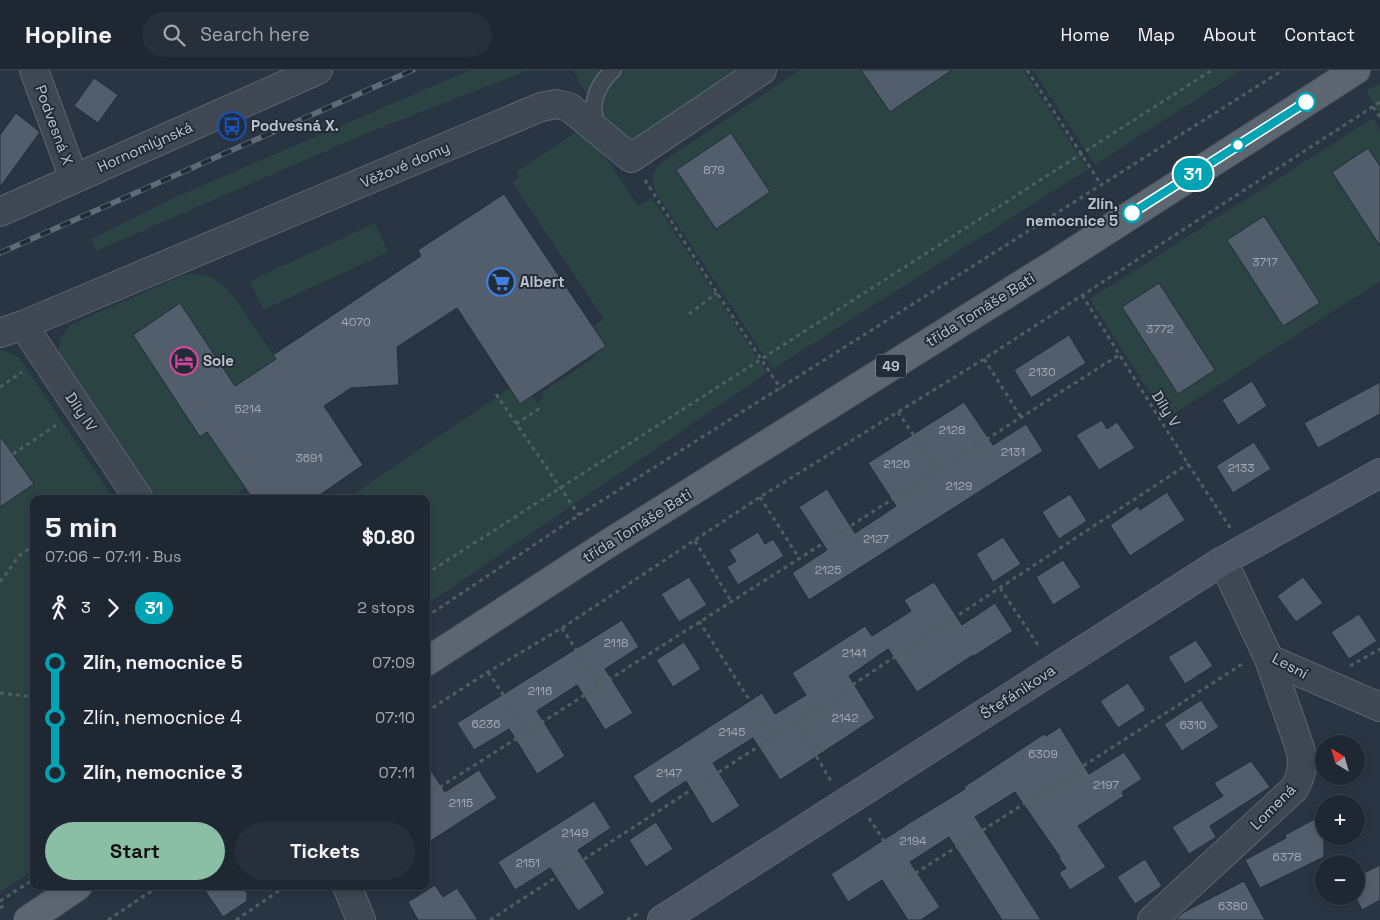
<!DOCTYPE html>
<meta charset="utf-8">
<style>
:root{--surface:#1f2832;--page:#27303a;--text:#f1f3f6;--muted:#a1a6ac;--line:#3c444d;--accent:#8abfa5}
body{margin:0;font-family:"Space Grotesk",sans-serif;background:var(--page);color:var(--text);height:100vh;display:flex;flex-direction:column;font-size:19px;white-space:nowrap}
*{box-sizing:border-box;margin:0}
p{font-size:16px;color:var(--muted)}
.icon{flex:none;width:28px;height:28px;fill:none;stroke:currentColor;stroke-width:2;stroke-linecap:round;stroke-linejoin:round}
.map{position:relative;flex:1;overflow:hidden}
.panel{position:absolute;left:30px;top:425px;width:400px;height:395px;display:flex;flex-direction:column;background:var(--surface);border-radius:10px;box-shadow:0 2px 8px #0003,0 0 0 1px var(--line)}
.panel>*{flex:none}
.badge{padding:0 10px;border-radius:16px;font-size:18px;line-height:32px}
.needle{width:32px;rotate:323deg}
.tools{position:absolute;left:1315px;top:665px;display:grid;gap:10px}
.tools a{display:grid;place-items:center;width:50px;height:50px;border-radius:50%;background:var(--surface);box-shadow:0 2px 8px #0003,0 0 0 1px var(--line);font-size:25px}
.map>.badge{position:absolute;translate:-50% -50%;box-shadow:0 0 0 2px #fff}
.legs{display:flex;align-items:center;gap:8px;height:55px;padding:0 15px;font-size:16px}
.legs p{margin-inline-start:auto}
.headline{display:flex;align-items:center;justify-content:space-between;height:85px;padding:0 15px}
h1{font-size:28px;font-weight:700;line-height:38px}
.action{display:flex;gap:10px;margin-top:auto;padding:10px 15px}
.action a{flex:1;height:58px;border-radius:30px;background:var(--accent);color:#111;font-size:20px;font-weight:700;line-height:58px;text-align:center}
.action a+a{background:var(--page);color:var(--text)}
ul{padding:0 15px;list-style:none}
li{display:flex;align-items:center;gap:18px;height:55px;font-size:19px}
li i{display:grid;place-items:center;width:8px;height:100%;margin:0 6px;background:currentColor}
li i::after{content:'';width:12px;height:12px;margin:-6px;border:4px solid;border-radius:50%;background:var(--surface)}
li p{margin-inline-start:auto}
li:first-child i{background:linear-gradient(#0000 50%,currentColor 0)}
li:last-child i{background:linear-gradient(currentColor 50%,#0000 0)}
header{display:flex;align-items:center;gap:30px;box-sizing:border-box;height:70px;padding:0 25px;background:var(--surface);border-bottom:1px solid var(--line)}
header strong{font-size:24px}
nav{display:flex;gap:28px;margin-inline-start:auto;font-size:18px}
.search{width:350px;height:45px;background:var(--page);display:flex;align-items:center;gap:12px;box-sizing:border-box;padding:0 18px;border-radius:28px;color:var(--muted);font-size:19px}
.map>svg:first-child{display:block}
.green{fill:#2c4344}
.building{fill:#535e6c;stroke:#242e39}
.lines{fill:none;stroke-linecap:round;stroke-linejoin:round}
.lane-casing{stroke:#5c656f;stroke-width:18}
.street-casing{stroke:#5c656f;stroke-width:30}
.secondary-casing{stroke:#5c656f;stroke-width:30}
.primary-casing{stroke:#47505b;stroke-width:30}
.path{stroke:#4c6062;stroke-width:3;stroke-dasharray:4 4;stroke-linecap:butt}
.lane{stroke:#3e4752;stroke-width:15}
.street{stroke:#3e4752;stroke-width:28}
.secondary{stroke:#4c5664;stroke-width:28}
.primary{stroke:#5c6671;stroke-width:28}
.rail-casing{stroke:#606b78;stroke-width:5.5}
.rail{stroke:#222c37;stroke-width:4;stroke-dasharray:11;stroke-linecap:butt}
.line-1-casing{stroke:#fff;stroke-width:11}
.line-1{stroke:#00a3b4;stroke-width:8}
.stop-1-dot{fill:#fff;stroke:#00a3b4;stroke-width:2.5}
.labels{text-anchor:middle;stroke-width:4;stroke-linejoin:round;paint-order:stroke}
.number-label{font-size:12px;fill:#a1a9b3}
.shield{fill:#222c37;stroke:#8d959f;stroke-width:1}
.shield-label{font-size:14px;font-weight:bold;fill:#bbc2cb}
.street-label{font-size:15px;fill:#bbc2cb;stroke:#222c37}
.poi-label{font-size:15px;font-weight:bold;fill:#bbc2cb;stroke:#222c37;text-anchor:start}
.stop-label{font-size:15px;font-weight:bold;fill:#bbc2cb;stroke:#222c37;text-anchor:end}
</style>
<header>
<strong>Hopline</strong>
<div class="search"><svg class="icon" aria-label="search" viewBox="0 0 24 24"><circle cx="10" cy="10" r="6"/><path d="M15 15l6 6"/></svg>Search here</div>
<nav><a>Home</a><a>Map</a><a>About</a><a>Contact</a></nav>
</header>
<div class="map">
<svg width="1380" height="850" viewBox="0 0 1380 850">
<rect width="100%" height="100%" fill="#293542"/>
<path class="green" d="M470 0H529L372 61 96 181 91 169 171 129Z
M573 0H757L633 74 587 33 589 23 585 22Z
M800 0H1023L1088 99 773 299 657 124C651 111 651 101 662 92Z
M1033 0H1241L1095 95Z
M1380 13V45L1366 21Z
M1373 48 1380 60V96L1368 78 1332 102 1380 176V211L1166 349 1090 229Z
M584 57 587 59 638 136 652 128 767 303 426 535V429H346L510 318 532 326 537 333 544 328 541 323 596 286 595 283 606 276 593 257 604 249 512 112 519 107 516 102Z
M375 153 388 182 263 240 250 211Z
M189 204C208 203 219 210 231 223L276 289 235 316 180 233 133 265 199 366 207 362 326 363 229 429H152L58 284 60 268 70 255 179 207Z
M0 279 19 287 114 429H34V800L0 822Z"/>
<path class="building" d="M861 0H952L890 42Z
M94 8 118 25 98 53 74 36Z
M16 43 40 62 0 117V65Z
M731 63 770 122 716 159 676 100Z
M1368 78 1380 96V176L1332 102Z
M504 124 606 276 520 334 457 238 397 277 399 315 351 318 324 336 363 395 314 429H253L207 362 200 367 133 265 180 233 235 316 276 289 273 285 421 186 418 180Z
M1264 146 1320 233 1283 256 1227 170Z
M1159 213 1215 300 1178 324 1122 237Z
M1069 265 1086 293 1031 328 1014 300Z
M1252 311 1267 336 1238 355 1222 330Z
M1380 312V344L1318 378 1304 353Z
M964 332 993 375 1026 354 1043 381 809 530 792 503 827 480 799 437 827 419 855 463 875 450 896 436 868 393Z
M1102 350 1107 359 1117 352 1135 378 1099 400 1076 365Z
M0 366 34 414 0 437Z
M1254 372 1271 399 1233 423 1216 396Z
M1167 422 1185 450 1130 486 1110 455 1138 436 1140 440Z
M1070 424 1087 451 1059 469 1042 442Z
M758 462 765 474 773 469 784 486 738 515 727 497 736 491 729 480Z
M1003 467 1021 494 993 512 976 484Z
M1063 490 1081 517 1053 535 1036 507Z
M689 507 707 535 679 552 661 524Z
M1303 507 1323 533 1296 552 1277 526Z
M934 512 962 555 995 533 1013 561 974 586 973 585 917 622 888 579 849 606 875 648 808 692 780 710 753 668 713 693 740 736 712 754 686 711 651 734 633 706 762 623 775 644 806 625 792 603 865 556 872 566 911 541 904 530Z
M1359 544 1377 571 1349 589 1331 562Z
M622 550 639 577 605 599 633 643 605 660 577 615 537 641 565 686 537 704 509 659 474 680 457 653Z
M1196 570 1213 596 1185 614 1168 587Z
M684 572 701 599 673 617 656 590Z
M1128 613 1146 640 1118 658 1100 631Z
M1201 630 1219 657 1182 681 1164 654Z
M1060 657 1089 704 1124 682 1142 709 1122 722 1124 726 1078 756 1106 797 1070 820 1059 803 1066 798 1059 788 1060 787 1015 722 975 747 1041 850H1002L949 767 910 792 940 837 921 850H908L882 810 848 832 831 804 911 752 965 719 964 717 1044 664 1046 666Z
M1251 691 1270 717 1210 756 1216 767 1189 784 1172 757 1223 726 1214 713Z
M426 693 445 722 479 700 497 728 426 774Z
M594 731 611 758 578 780 605 823 578 841 550 798 515 820 498 792Z
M1324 744V787L1260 818 1245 790 1286 768 1285 765Z
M656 752 673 779 646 797 629 770Z
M1145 789 1162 816 1135 834 1117 807Z
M1380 795V830L1362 840 1355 826 1356 807Z
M1244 811 1265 850H1175L1184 842Z
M435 815 443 827 457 818 478 850H418L408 832Z
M202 816H242L247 823V831L223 847Z"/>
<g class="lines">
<defs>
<path id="lane" d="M598 56C588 36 597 15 613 0"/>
<path id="street" d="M34 0 74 109
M0 142 318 0
M23 255 139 429
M0 263 23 255 541 37 556 34 569 37 631 88 762 0
M1221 492 1230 506 1269 589 1380 637
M347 816 361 850
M1152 850 1294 719C1302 705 1304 694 1300 678L1269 589"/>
<path id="secondary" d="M662 850 1221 492 1380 403"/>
<path id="primary" d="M426 592 598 480 1056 193 1356 0
M28 850 78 816"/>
</defs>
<use href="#lane" class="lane-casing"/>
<use href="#street" class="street-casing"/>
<use href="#secondary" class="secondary-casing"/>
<use href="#primary" class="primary-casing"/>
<path class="path" d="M1027 0 1102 116
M1373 37 1380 47
M645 110 717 223 781 319
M1082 225 1188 394 1231 459
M689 244 717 223
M984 289 1021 347
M0 317 22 302
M496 324 579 445
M898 342 937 400
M516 354 540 338
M13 384 58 354
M760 427 799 488
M695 471 731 531
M426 504 1212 0
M0 512 19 486 34 475
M1000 518 1040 578
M426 547 579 445 1283 0
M699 551 773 667
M562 558 599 615
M1350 596 1380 579
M488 602 528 662
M0 623 34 627
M426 642 488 602 562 558 760 427 984 289 1380 32
M796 652 831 711
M426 726 1119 285
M869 748 908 808 1244 593
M0 831 34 809
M0 838 6 834
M108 850 159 816
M236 850 286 816
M490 850 773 667 1188 394
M627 850 637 844"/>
<use href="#lane" class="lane"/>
<use href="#street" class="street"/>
<use href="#secondary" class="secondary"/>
<use href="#primary" class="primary"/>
<defs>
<path id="rail" d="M0 183 413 0"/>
</defs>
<use href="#rail" class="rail-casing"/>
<use href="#rail" class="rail"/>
</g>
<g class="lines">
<defs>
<path id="line-1" d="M1132 143 1306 32"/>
</defs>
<use href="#line-1" class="line-1-casing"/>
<use href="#line-1" class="line-1"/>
</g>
<defs>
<symbol id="bus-ring" viewBox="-11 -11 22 22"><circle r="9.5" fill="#222c37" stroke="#1a4fb4" stroke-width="1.5"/><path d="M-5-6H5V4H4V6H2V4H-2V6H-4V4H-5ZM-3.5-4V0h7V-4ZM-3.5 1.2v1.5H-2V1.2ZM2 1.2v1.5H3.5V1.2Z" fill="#1a4fb4"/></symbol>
<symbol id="supermarket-ring" viewBox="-11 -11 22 22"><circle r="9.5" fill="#222c37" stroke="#3f7fe0" stroke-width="1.5"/><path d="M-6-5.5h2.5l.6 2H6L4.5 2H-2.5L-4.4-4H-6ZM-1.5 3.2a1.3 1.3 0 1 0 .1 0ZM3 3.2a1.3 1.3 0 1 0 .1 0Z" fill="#3f7fe0"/></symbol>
<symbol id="hotel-ring" viewBox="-11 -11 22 22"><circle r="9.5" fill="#222c37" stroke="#d1479c" stroke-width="1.5"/><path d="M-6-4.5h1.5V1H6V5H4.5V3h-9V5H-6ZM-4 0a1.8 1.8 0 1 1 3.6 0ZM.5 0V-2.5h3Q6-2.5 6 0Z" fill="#d1479c"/></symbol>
</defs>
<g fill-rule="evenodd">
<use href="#bus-ring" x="216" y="40" width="32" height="32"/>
<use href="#supermarket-ring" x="485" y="196" width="32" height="32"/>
<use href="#hotel-ring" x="168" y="275" width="32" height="32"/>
</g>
<g class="stop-1-dot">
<circle cx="1306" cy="32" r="9"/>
<circle cx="1238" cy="75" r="6"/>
<circle cx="1132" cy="143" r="9"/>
</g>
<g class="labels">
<g class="number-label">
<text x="714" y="104">879</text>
<text x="1265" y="196">3717</text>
<text x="356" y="256">4070</text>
<text x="1160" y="263">3772</text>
<text x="1042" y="306">2130</text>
<text x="248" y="343">5214</text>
<text x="952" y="364">2128</text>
<text x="1013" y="386">2131</text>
<text x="309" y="392">3691</text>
<text x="897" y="398">2126</text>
<text x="1241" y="402">2133</text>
<text x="959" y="420">2129</text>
<text x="876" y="473">2127</text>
<text x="828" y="504">2125</text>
<text x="616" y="577">2118</text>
<text x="854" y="587">2141</text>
<text x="540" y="625">2116</text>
<text x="845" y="652">2142</text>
<text x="486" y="658">6236</text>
<text x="1193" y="659">6310</text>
<text x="732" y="666">2145</text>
<text x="1043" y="688">6309</text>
<text x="669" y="707">2147</text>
<text x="1106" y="719">2197</text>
<text x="461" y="737">2115</text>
<text x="575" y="767">2149</text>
<text x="913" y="775">2194</text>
<text x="1287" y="791">6378</text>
<text x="528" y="797">2151</text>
<text x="1233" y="840">6380</text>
</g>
<rect class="shield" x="876" y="284.5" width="30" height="23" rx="4"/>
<g class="shield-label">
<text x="891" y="301">49</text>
</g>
<g class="street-label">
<text transform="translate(54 55) rotate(70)" y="5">Podvesná X</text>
<text transform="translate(145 77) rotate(-24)" y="5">Hornomlýnská</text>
<text transform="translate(405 95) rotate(-23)" y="5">Věžové domy</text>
<text transform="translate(980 240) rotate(-32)" y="5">třída Tomáše Bati</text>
<text transform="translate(1166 339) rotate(58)" y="5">Díly V</text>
<text transform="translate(81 342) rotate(56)" y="5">Díly IV</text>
<text transform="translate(637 456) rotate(-32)" y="5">třída Tomáše Bati</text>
<text transform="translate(1290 596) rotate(28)" y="5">Lesní</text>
<text transform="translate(1018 622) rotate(-33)" y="5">Štefánikova</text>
<text transform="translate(1273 737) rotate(-45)" y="5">Lomená</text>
</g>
<g class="poi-label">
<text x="251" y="61">Podvesná X.</text>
<text x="520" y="217">Albert</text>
<text x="203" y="296">Sole</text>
</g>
<g class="stop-label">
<text x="1118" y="139">Zlín,<tspan x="1118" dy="17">nemocnice 5</tspan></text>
</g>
</g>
</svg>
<div class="tools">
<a><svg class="needle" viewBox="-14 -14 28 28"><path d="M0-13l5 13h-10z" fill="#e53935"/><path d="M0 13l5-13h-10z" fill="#a1a6ac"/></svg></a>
<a>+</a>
<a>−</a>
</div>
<b class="badge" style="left:1193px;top:104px;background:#00a3b4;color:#fff">31</b>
<section class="panel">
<div class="headline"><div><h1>5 min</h1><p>07:06 – 07:11 · Bus</p></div><b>$0.80</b></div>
<div class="legs"><svg class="icon" aria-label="walk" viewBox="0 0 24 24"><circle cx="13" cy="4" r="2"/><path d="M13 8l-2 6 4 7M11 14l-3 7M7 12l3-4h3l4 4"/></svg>3<svg class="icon" aria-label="forward" viewBox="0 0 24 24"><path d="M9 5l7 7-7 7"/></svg><b class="badge" style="background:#00a3b4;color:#fff">31</b><p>2 stops</p></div>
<ul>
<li><i style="color:#00a3b4"></i><b>Zlín, nemocnice 5</b><p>07:09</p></li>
<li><i style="color:#00a3b4"></i><span>Zlín, nemocnice 4</span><p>07:10</p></li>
<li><i style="color:#00a3b4"></i><b>Zlín, nemocnice 3</b><p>07:11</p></li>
</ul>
<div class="action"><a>Start</a><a>Tickets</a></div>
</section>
</div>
